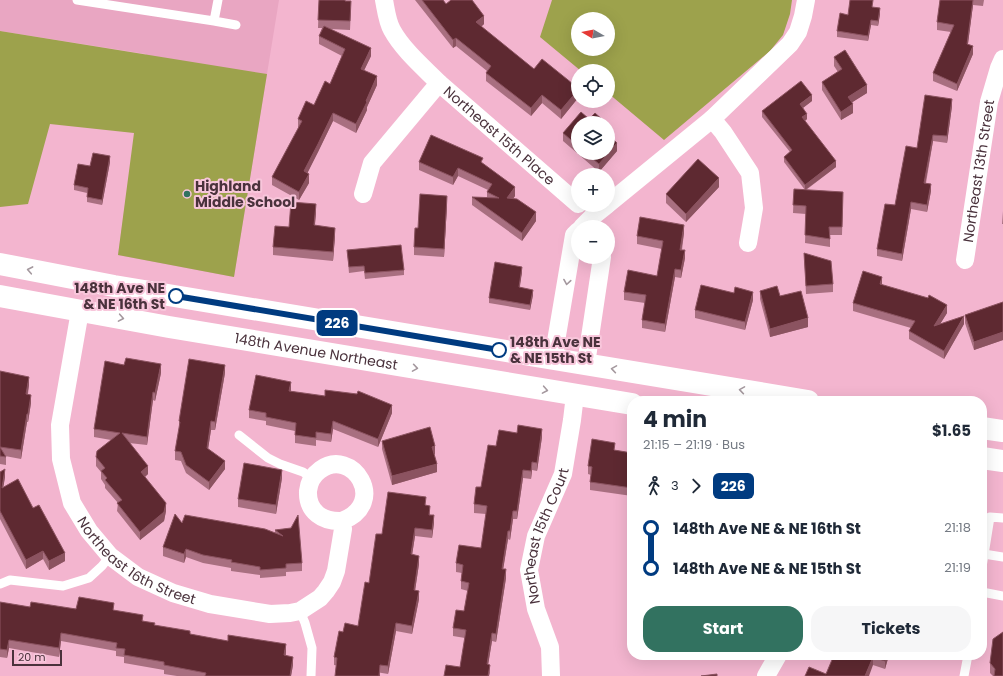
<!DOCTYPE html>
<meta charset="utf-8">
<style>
:root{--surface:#fff;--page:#f6f6f7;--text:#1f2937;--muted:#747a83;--accent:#327260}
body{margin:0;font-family:Poppins,sans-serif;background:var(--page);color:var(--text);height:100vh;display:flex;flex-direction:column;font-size:15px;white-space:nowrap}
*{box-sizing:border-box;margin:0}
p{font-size:13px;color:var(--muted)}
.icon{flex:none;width:22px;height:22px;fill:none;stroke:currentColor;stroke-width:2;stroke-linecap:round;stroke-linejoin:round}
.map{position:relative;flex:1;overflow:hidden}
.panel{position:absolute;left:627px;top:396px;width:360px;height:264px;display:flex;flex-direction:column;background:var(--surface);border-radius:16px;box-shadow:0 4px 16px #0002}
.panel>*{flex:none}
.badge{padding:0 8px;border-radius:6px;font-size:14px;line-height:26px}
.needle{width:26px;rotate:279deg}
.controls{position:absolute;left:571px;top:12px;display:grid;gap:8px}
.controls a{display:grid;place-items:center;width:44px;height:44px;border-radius:50%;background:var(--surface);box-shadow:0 4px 16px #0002;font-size:20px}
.scale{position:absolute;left:12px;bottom:10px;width:50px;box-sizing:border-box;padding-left:4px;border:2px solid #4a323c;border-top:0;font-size:11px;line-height:14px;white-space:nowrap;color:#4a323c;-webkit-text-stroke:3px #f8c6db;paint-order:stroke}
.map>.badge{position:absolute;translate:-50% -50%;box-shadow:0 0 0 2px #fff}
.legs{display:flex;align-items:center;gap:6px;height:44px;padding:0 16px;font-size:13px}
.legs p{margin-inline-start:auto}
.headline{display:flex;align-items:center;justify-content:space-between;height:68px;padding:0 16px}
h1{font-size:22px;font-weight:700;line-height:30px}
.cta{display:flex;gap:8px;margin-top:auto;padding:8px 16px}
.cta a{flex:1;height:46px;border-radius:16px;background:var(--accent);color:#fff;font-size:16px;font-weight:700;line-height:46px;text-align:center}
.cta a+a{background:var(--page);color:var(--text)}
ul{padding:0 16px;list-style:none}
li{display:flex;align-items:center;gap:14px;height:40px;font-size:15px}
li i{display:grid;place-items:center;width:6px;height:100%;margin:0 5px;background:currentColor}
li i::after{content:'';width:10px;height:10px;margin:-5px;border:3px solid;border-radius:50%;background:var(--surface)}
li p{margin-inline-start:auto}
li:first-child i{background:linear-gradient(#0000 50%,currentColor 0)}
li:last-child i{background:linear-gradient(currentColor 50%,#0000 0)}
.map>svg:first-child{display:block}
.built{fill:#e9a6c2}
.green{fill:#9da24c;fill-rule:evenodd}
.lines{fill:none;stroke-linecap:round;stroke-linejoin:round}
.service{stroke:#fff;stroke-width:9}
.minor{stroke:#fff;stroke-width:18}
.primary{stroke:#fff;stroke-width:22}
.wall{fill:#a86f80}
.shaded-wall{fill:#8b5360}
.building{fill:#5e2931;stroke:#8b5360}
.oneway{stroke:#a4989e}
.line-1-casing{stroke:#fff;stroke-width:9}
.line-1{stroke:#003b80;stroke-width:6}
.poi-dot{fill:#327260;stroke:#f8c6db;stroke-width:1.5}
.stop-1-dot{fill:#fff;stroke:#003b80;stroke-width:2}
.labels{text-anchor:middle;stroke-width:4;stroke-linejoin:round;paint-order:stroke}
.street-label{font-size:14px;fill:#4a323c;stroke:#f8c6db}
.poi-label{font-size:14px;font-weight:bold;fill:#4a323c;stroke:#f8c6db;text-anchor:start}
.stop-label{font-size:14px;font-weight:bold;fill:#4a323c;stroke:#f8c6db;text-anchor:end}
</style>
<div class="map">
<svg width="1003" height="676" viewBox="0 0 1003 676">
<rect width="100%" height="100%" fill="#f3b5cf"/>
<path class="built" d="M0 0H279L234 277 118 255 146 54 0 31Z"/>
<path class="green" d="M552 0H792L790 14 783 35 770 51 664 140 608 93V71H581L540 37ZM578 19H608V49H578Z
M0 31 267 74 234 277 118 255 134 133 50 124 28 204 0 207Z"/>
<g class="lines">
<path class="service" d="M77 0 214 21 218 0
M214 21 236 25
M239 435 268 458 280 464 303 472 312 478
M984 554 1003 557
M982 567 990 517 1003 518
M0 584 10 580 63 586 89 578 102 566 110 556
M982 592 1003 596
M300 611 305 623 312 648 311 676
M964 676 968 655"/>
<g class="minor">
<path id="s1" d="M439 83 578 204"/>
<path d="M363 194 372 163 439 83C423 67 403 50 392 30 387 21 386 10 384 0"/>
<path d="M608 204 712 119"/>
<path d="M582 227 592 217 607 205"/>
<path d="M748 243 754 208 750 173 723 132 712 119 790 44 798 32 803 16 806 0"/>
<path id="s2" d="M965 260 989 102 999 68 1003 59"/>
<path id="s3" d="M80 311 60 425 61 459 72 503 89 531 110 556 138 577 173 593 210 604 270 614 290 613 300 611 320 598 326 591 332 582 336 571 343 529 342 521C389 503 352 446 320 470 313 475 309 482 308 491 307 512 323 522 342 521"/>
<path d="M553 359 574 235 578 231"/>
<path d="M586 364 602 257"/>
<path id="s4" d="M551 676 550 647 536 609 529 570 536 536 563 474 572 420 575 395"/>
<path d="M766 676 778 655"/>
</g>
<g class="primary">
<path d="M0 264 114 286 808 401"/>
<path id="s5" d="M0 296 169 327 632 404"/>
<path d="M982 428 1003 431"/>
<path d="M982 458 1003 461"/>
</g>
</g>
<path class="wall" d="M319 0H345L351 9 350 30 330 29 371 56 364 70 377 85 367 107V110L356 133 333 121 318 152 307 173 309 183 299 200 272 185V177L299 127H298V119L314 105 330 84 342 56 319 44V36L322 28H318Z
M415 0H443L446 4 484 24 481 27 534 69 578 88V98L561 119 542 103 531 116 486 81V73L487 71 456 46 453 48Z
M940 0H984L983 6 973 5 968 44 973 54 957 91 933 81V73L951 32 937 30V22Z
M873 7 880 14 878 26 871 25 868 41 837 37V31L848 15Z
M834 57 867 93 852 102 853 113 841 120 822 90V82L838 72 834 66Z
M812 101 803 108 807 119 805 121 836 167 806 190 843 200 842 235H830V247L805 243 806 214 793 213 794 189 805 190 784 162V157L790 152 762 117V111Z
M952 106 947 143 933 141 926 183 931 191 927 212 911 209 902 261 877 256V249L895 205 917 148Z
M581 112 589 119 595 113 605 122V123H578V153H608V134L617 143V151L599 172 563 141V133Z
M110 162 102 205 87 202V193L74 190V185L90 166Z
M419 162 483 164 515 196 513 199 536 221 522 241 472 205V197H487V192L488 190 458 176 453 185 419 170Z
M719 187 686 222 666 203V194Z
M447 204 444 257 414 255V247L418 228Z
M1003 211V224H1002Z
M316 212 315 225 335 236 333 261 273 255V247L289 227Z
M684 233 682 250 685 258 681 278 675 277 665 332 642 328V320L645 303 624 300V292L657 276 662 249 637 244V236Z
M347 250 404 270V275L365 279 364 271 349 273Z
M804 253 833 284V292L806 294Z
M522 272 519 287 533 295 530 310 489 303V298Z
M882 285 947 313 940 324H964L944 359 909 339V331L911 328 853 311V303Z
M760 291 780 296 808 327 770 337 760 299Z
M753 300 745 330 695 318V310Z
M1003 302V340L974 350 965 323V315Z
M0 371 29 385 28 394 31 403 28 422H27L21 459 5 456 6 457V465L0 464Z
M161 373 155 401 153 400 147 445 129 443 148 474 145 477 166 511 164 521 140 540 117 511 118 503 105 488V485L101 479V472L96 466V457L111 440 94 437V429Z
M225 373 215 430H211L208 449 225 469 209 490 186 473 181 461 175 460V451L179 429V421Z
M291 390V391L392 413 378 447 333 429 331 442 316 440V446L295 443V431L266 425V421L249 418V410Z
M542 437 537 471 532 470 531 479 523 478 517 519H513L510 540 508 539 503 569 506 578 496 642 492 641 488 664 490 673 489 676H444L460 667 465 638 453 636V628L464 611 468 591 461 589V581L462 573 456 572V563L481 548 486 514 474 513V504L481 487 496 446Z
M382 441 435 454H434L437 472 392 485 382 449Z
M615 450 632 453V496L590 490V482L591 475 588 474V466Z
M0 472 5 477 3 487 33 508 65 561 49 570 43 559 26 569 0 519Z
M282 478 276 514 238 507V499Z
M426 505 434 523 432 538 415 536 412 555 419 564 415 590 419 599 412 634 396 631 388 674 334 665V657L343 632 358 626 382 534Z
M182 523 275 533V530L291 528 302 563V571L286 572V576L260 578V575L231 571V568L203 563 186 557 184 563 163 556V547Z
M0 602 30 607 114 610 155 625 190 634 286 652V656L293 665 291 676H177L164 674V670L124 663V657L116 656V651L61 641 59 657 9 648 7 658 0 657Z
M855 655H889L885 669 873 665 826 674Z
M990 663 1003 676H993L990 673Z"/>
<path class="shaded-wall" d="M973 0V5L967 51V44Z
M880 8V14L878 26V21Z
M484 16V24L476 31V22Z
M871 20V25L868 41V36Z
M456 38V46L453 48V40Z
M973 46V54L957 91V84Z
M371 48V56L361 77V69Z
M377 76V85L367 107V110L356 133V124L366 101Z
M867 85V93L848 105V97Z
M578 90V98L561 119V110Z
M542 95V103L531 116V108Z
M812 95V101L800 110V104Z
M952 99V106L947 143V136Z
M853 104V113L841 120V112Z
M333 113V121L318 152 304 180V171Z
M807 114V119L802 123V117Z
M933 135V141L924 190V183Z
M617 143V151L599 172V164Z
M110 156V162L102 205V200Z
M836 161V167L805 190V185Z
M458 168V176L453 185V177Z
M309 174V183L299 200V192Z
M719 178V187L686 222V214Z
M931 184V191L927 212V205Z
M515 187V196L507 207V198Z
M447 196V204L444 257V249Z
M911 202V209L902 261V254Z
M316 204V212L314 234V225Z
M536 212V221L522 241V233Z
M684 225V233L680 258V250Z
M335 228V236L333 261V252Z
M685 250V258L681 278V270Z
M522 267V272L519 293V287Z
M675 269V277L665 332V324Z
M882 277V285L880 284Z
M533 290V295L530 310V305Z
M753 292V300L745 330V322Z
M947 305V313L934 334V326Z
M964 316V324L944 359V351Z
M808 318V327L770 337V329Z
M1003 332V340L974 350V342Z
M161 364V373L155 401V393Z
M225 365V373L215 430V422Z
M29 377V385L26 402V394Z
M291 382V390L289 399V391Z
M153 392V400L147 445V437Z
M31 395V403L28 422V414Z
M392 405V413L378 447V439Z
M27 414V422L21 459V450Z
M211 421V430L207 456V448Z
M333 421V429L331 442V434Z
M542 429V437L537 471V463Z
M435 446V454L432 455V447Z
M225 461V469L209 490V482Z
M532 462V470L531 479V471Z
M437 464V472L392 485V476Z
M148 466V474L141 480V472Z
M5 469V477L2 496V488Z
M282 470V478L276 514V505Z
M523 470V478L517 519V511Z
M166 503V511L164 521 140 540V532Z
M513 511V519L510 540V531Z
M434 515V523L432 538V530Z
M415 528V536L411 562V554Z
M508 531V539L502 577V569Z
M186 549V557L184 563V554Z
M43 551V559L26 569V560Z
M65 553V561L49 570V561Z
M419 556V564L414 598V590Z
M506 569V578L496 642V634Z
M419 591V599L412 634V626Z
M396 623V631L388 674V666Z
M61 633V641L59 657V648Z
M492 633V641L487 672V664Z
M9 640V648L7 658V650Z
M286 644V652L284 664V655Z
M886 655H889L885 669V661Z
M293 657V665L291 676H290Z
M873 657V665L869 676H865Z
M380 665V676H379Z
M490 665 489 676H488Z"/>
<path class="building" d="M319 0H345V1H351L350 21 318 20Z
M422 0H443L446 4 451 0H472L484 16 476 22 534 69 542 59 578 88V90L561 110 542 95 531 108 486 73 491 66 456 38 453 40Z
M850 0H873L872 7 880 8 878 21 871 20 868 36 837 31 840 13 848 15Z
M940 0H973L967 44 973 46 957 84 933 73 954 25 937 22Z
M324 26 371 48 361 69 377 76 366 101 367 102 356 124 333 113 318 144 304 171 309 174 299 192 272 177 302 121 298 119 306 101 314 105 325 81 330 84 345 49 319 36Z
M845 50 867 85 848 97 853 104 841 112 822 82 842 69 834 57Z
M801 81 812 95 800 104 807 114 802 117 836 161 805 185 784 157 792 150 762 111Z
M925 95 952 99 947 136 933 135 924 183 931 184 927 205 911 202 902 254 877 249 885 204 895 205 906 146 917 148Z
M581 112 589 119 595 113 605 122 604 123H578V146L563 133Z
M608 134 617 143 599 164 586 153H608Z
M431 135 483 158 481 162 515 187 507 198 517 199 536 212 522 233 472 197 499 198 487 192 492 184 458 168 453 177 419 162Z
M93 153 110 156 102 200 87 197 88 188 74 185 78 164 90 166Z
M698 159 719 178 686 214 666 194Z
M794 189 843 192 842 227H829L830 239 805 235 806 206 793 205Z
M420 194 447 196 444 249 414 247 415 228H418Z
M291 202 316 204 314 225 335 228 333 252 273 247 275 226 289 227Z
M640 217 684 225 680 250H685L681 270 675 269 665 324 642 320 646 295 624 292 628 270 657 276 663 241 637 236Z
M401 245 404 270 365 273 364 266 349 267 347 250Z
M804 253 831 261 833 284 806 286Z
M495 262 522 267 519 287 533 290 530 305 489 298Z
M863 271 882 277 880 284 928 298 929 295 947 305 934 326 964 316 944 351 909 331 915 321 853 303Z
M701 285 734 293 735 287 753 292 745 322 695 310Z
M777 286 780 296 801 291 808 318 770 329 760 291Z
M1003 302V332L974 342 965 315Z
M126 358 161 364 155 393 153 392 147 437 122 433 148 466 141 472 166 503 164 512 140 532 117 503 122 500 105 480 107 478 101 471 105 468 96 457 97 451 120 433 94 429 105 361 124 365Z
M189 359 225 365 215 422 211 421 207 448 225 461 209 482 186 465 181 452 175 451 180 422 179 421Z
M0 371 29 377 26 394 31 395 28 414H27L21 450 0 447Z
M256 375 291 382 289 391 325 396V390L357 394 358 391 392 405 378 439 333 421 331 434 316 432V438L295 435 296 423 266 417V413L249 410Z
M518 425 542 429 537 463 532 462 531 471 523 470 517 511H513L510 531H508L502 569H506L496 634 492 633 487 664 490 665 488 676H444L446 665 460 667 466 630 453 628 456 610 464 611 469 583 461 581 463 565 456 563 459 545 481 548 487 506 474 504 476 487H481L488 445 496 446 499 430 517 433Z
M430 427 435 446 432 447 437 464 392 476 382 441Z
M592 439 615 443 614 450 632 453 631 468 632 469V488L590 482 592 467 588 466Z
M0 447 6 457 0 456Z
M244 463 282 470 276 505 238 499Z
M5 469 2 488 18 479 33 508 39 505 65 553 49 561 43 551 26 560 0 511V472Z
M388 492 426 497 425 505 430 506 429 515H434L432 530 415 528 411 554 419 556 414 590 419 591 412 626 396 623 388 666 380 665 379 676H335L337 658 334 657 339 631 343 632 345 623 358 626 365 582 369 583 376 534H382Z
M175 514 182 523 185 515 265 529 283 536 275 530 291 528 298 515 302 563 286 564V568L260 570V567L231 562 232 560 203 555 186 549 184 554 163 547Z
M79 597 114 603 113 610 143 615 142 621 155 623 154 625 190 631V634L228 641V635L286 644 284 655 293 657 290 676H205L206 673 164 665V662L124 655 125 649 116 648 117 643 61 633 59 648 9 640 7 650 0 649V602L30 607 31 602 76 609Z
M1003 632V676H994L995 669 990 663 993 639Z
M834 655H853L854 656 855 655H886L885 661 873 657 865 676H805L809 667 826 674Z
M717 674V676H701Z"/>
<defs><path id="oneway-chevron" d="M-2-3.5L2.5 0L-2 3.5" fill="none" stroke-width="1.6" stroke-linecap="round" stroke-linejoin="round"/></defs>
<g class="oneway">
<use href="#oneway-chevron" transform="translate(30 270) rotate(-169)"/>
<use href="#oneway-chevron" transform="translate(567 282) rotate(99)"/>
<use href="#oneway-chevron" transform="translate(121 318) rotate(10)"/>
<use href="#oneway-chevron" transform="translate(415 368) rotate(9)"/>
<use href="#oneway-chevron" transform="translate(614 369) rotate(-171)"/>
<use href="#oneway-chevron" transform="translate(545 390) rotate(10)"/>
<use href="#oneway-chevron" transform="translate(742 390) rotate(-171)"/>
</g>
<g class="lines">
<defs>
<path id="line-1" d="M176 296 499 350"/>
</defs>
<use href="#line-1" class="line-1-casing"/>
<use href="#line-1" class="line-1"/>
</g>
<circle class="poi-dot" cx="187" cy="194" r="4"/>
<g class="stop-1-dot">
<circle cx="176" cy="296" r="7"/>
<circle cx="499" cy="350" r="7"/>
</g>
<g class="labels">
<g class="street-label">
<text dy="5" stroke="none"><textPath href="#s1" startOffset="80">Northeast 15th Place</textPath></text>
<text dy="5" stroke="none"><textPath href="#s2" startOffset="90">Northeast 13th Street</textPath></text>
<text dy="5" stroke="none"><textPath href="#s5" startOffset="321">148th Avenue Northeast</textPath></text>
<text dy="5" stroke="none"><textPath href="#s4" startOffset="146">Northeast 15th Court</textPath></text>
<text dy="5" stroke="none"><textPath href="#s3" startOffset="285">Northeast 16th Street</textPath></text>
</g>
<g class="poi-label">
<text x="195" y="191">Highland<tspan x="195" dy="16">Middle School</tspan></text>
</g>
<g class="stop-label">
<text x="165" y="293">148th Ave NE<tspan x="165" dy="16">&amp; NE 16th St</tspan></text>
<text x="510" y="347" text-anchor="start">148th Ave NE<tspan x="510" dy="16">&amp; NE 15th St</tspan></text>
</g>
</g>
</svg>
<div class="controls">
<a><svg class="needle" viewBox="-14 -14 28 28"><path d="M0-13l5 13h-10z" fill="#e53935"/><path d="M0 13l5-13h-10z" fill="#747a83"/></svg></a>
<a><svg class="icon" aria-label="locate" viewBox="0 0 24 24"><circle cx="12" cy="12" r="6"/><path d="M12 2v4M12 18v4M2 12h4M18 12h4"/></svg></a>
<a><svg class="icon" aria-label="layers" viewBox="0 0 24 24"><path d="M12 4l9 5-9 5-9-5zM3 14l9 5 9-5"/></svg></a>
<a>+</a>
<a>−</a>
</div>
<div class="scale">20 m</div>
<b class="badge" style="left:337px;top:323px;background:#003b80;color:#fff">226</b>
<section class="panel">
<div class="headline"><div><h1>4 min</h1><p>21:15 – 21:19 · Bus</p></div><b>$1.65</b></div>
<div class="legs"><svg class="icon" aria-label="walk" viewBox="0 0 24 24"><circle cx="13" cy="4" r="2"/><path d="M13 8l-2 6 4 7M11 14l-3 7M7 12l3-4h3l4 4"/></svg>3<svg class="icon" aria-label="forward" viewBox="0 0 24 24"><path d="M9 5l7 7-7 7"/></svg><b class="badge" style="background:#003b80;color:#fff">226</b></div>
<ul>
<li><i style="color:#003b80"></i><b>148th Ave NE &amp; NE 16th St</b><p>21:18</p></li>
<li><i style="color:#003b80"></i><b>148th Ave NE &amp; NE 15th St</b><p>21:19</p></li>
</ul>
<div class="cta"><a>Start</a><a>Tickets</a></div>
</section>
</div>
